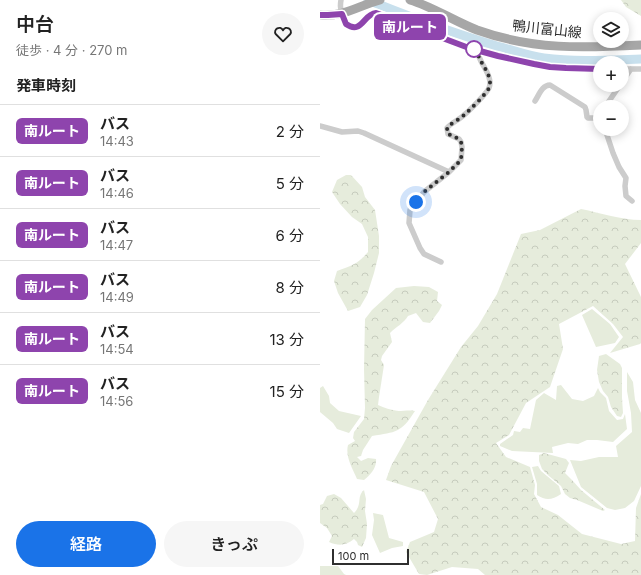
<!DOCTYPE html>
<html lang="ja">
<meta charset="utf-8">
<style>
:root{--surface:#fff;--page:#f6f6f6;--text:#222;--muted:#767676;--line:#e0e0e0;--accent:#1a73e8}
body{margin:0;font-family:Inter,"Noto Sans JP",sans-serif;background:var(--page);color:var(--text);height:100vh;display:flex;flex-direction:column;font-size:15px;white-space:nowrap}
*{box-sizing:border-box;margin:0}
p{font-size:13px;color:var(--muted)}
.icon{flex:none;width:22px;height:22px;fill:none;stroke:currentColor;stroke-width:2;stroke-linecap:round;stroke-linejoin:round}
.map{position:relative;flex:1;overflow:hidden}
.details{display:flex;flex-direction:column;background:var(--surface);width:320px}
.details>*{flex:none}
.badge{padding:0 8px;border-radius:6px;font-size:14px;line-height:26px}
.buttons{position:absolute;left:273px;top:12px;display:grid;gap:8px}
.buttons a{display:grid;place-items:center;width:36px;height:36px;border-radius:50%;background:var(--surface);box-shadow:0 2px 10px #0003;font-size:20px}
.scale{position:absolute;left:12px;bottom:10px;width:77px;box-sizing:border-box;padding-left:4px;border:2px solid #2f2f2f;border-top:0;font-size:11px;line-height:14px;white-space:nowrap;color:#2f2f2f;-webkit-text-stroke:3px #fff;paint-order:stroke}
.you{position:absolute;width:20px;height:20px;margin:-10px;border:3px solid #fff;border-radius:50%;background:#1a73e8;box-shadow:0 0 0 6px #1a73e833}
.map>.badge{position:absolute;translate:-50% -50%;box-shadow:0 0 0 2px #fff}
h2{padding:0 16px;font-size:15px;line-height:36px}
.round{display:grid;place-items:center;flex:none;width:42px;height:42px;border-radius:21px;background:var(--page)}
.summary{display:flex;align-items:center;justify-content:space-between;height:68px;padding:0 16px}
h1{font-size:19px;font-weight:600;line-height:30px}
.cta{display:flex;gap:8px;margin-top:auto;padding:8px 16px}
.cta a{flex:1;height:46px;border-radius:24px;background:var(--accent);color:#fff;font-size:16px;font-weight:600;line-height:46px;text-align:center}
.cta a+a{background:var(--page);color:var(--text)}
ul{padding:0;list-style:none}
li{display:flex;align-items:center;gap:12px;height:52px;padding:0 16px;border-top:1px solid var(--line)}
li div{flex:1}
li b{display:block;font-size:15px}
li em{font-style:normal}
li .badge{min-width:44px;font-weight:700;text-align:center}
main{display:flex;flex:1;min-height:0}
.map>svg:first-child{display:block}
.green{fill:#e6ecdc}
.forest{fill:url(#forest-crowns)}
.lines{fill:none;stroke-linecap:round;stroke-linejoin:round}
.river{stroke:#c8e0ed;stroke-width:9}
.street{stroke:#ccc;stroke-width:5.5}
.primary{stroke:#a7a7a7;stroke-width:9}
.line-casing{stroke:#fff;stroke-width:9}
.line{stroke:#8e44ad;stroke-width:6}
.walk{stroke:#2f2f2f;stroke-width:4;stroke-dasharray:0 7.2}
.stop-dot{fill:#fff;stroke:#8e44ad;stroke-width:2}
.labels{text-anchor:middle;stroke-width:4;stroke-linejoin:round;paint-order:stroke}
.street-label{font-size:14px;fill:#2f2f2f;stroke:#fff}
</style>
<main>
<section class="details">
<div class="summary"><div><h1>中台</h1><p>徒歩 · 4 分 · 270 m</p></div><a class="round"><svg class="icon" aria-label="heart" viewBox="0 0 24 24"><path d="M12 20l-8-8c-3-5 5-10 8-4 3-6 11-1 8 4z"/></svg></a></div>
<h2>発車時刻</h2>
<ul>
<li><span class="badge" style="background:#8e44ad;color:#fff">南ルート</span><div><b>バス</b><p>14:43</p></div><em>2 分</em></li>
<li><span class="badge" style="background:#8e44ad;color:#fff">南ルート</span><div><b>バス</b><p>14:46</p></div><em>5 分</em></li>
<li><span class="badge" style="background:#8e44ad;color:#fff">南ルート</span><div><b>バス</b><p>14:47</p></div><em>6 分</em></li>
<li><span class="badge" style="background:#8e44ad;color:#fff">南ルート</span><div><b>バス</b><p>14:49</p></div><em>8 分</em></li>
<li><span class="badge" style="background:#8e44ad;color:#fff">南ルート</span><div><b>バス</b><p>14:54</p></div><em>13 分</em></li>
<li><span class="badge" style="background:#8e44ad;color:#fff">南ルート</span><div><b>バス</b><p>14:56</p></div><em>15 分</em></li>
</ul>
<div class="cta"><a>経路</a><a>きっぷ</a></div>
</section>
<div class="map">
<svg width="321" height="575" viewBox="0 0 321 575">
<defs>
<pattern id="forest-crowns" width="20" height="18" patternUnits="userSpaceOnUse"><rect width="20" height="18" fill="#e6ecdc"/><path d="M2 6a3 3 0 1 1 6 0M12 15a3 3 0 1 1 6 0" fill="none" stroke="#c6cbbd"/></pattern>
</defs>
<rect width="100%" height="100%" fill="#fff"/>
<path class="green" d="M272 309 290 324 299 337 295 343 276 347 262 315Z
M307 372 313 382 315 400 321 413V486L314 501 305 508 295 510 287 508 261 487 250 460 261 461 279 457H298L296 446 312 432 311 413 307 391Z
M241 385 252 399 263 401 274 396 278 388 280 392 286 398 289 411 297 420 303 419 305 414 307 429 293 442 277 440H267L258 444 248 443 232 447 233 453 192 451 180 446V444L193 435 194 431 200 432 203 428 210 429 216 400 224 393 236 400 237 386Z
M3 386 9 396 10 403 19 411 41 416 29 433 17 429 13 423 0 412V388Z
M218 466 221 471 239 486 241 494C232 500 226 501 217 495V484L212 467Z
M53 513 63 515 69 538 83 542V546L72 548 60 553 52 535 54 520Z
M0 566H18L24 574 26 575H0Z"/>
<path class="forest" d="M301 0H321V16L306 7Z
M26 175H31L42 187 45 197 55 210 59 236V253L54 273 47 295 40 307 28 311 18 293 14 281 17 271C31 266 38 264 48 252V237L42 224 32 217 20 204 12 192 17 180Z
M261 209C281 213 301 220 321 220V243L305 264 321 297V343L320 344 290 353 303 337 293 324 273 306 239 324 243 349 230 387 206 403 189 435 176 443 186 457 210 467 215 485 214 494 221 507 238 515 262 534 301 544 315 541 316 508 321 494V575H165L158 569 132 567 107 575 99 574 86 552 90 542 114 532 118 519 104 492 66 480 71 466 108 400 141 347 158 326 177 294 201 234 220 230Z
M94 286 109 287 118 292 117 301 122 305 119 311 110 323 103 322 96 313 88 316C84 323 76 327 70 333L72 342 62 356 61 360 64 365 59 397 58 405C64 408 71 410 78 411 84 411 89 410 95 411 81 433 76 432 52 436L43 450 41 456 37 457 41 461 48 458 56 459C57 468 50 475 44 480L37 479C33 469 25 457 28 445L35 441 33 438 34 432 44 419 45 408 44 369 45 319 52 310 76 288Z
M286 354 300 364 302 368V398L303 413 301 417 297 416 291 407 288 397 283 391 279 382 277 370 279 356Z
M224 453 246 459 249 463 245 473 252 480 261 490 285 510 283 511 257 500 250 498 245 494 241 486 229 476 222 469 219 461V455Z
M44 490 46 499 45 511 47 524 46 538 42 547 38 545 37 542 34 539C26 546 18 546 9 542L12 536 7 528 0 523V505L3 504 7 496 14 494 21 498 34 513C43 504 36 497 44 490Z"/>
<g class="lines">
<path class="river" d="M48 0C90 17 133 33 177 46 193 50 208 56 224 58 256 62 289 60 321 59"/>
<path class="street" d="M21 0C19 11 24 33 39 26 44 24 46 18 51 14L56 13 84 25 157 50 214 64 246 68 280 69
M302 69H321
M302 82 311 69
M215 101C219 95 222 85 230 85L265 107 266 110 267 117 268 118H280
M285 107 300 85
M0 126 22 132 38 131 44 133 129 172
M285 129 293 153 299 167 306 178 305 186 306 196 312 201
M121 262 104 254 100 248 89 223 90 210 96 202 104 192 129 172 141 160 142 147 141 142 139 139 128 134 127 128C131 123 139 120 144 115 149 111 167 93 169 88 170 86 170 84 170 82 169 70 159 63 157 50"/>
<path class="primary" d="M90 0C113 7 134 21 157 30 213 50 263 48 321 45
M0 15C25 17 37 6 60 0"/>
</g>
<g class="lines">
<defs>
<path id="line" d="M0 15H8L22 14 26 24C42 35 43 14 56 13L149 48 178 56 214 64 230 67 246 68 280 69"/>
</defs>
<use href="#line" class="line-casing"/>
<use href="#line" class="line"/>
<path class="walk" d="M96 202 104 192 129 172 141 160 142 147 141 142 139 139 128 134 127 128C131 123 139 120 144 115 149 111 167 93 169 88 170 86 170 84 170 82 169 70 159 63 157 50L154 49"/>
</g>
<circle class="stop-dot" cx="154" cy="49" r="8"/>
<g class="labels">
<g class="street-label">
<text transform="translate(227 29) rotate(6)" y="5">鴨川富山線</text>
</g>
</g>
</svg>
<div class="buttons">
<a><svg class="icon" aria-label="layers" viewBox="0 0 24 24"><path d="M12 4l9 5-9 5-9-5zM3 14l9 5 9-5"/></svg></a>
<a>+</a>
<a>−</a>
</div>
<div class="scale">100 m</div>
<div class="you" style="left:96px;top:202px"></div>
<b class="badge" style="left:90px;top:27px;background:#8e44ad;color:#fff">南ルート</b>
</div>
</main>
